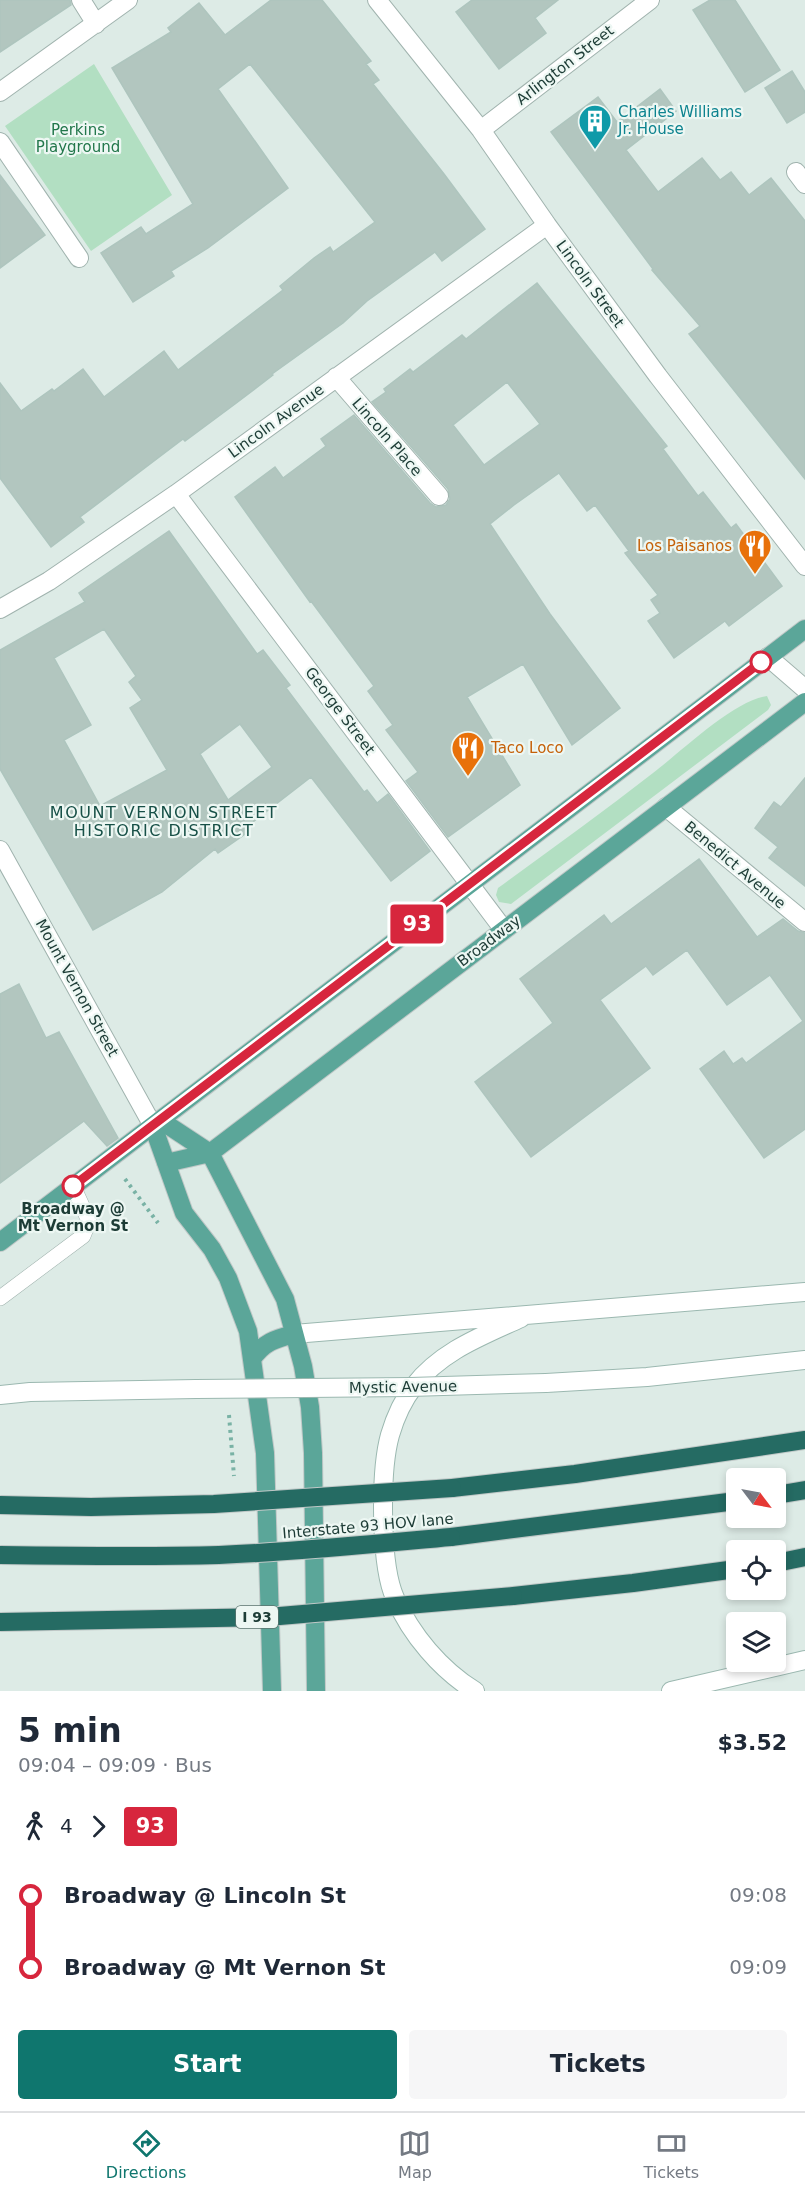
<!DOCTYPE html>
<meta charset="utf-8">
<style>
:root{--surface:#fff;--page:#f6f6f7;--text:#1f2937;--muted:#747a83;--line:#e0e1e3;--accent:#0f766e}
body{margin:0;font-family:"DejaVu Sans",sans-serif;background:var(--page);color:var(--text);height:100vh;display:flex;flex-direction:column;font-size:22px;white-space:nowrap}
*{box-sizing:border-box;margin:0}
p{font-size:20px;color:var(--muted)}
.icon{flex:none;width:33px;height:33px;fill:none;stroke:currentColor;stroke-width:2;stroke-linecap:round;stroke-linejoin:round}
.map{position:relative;height:1691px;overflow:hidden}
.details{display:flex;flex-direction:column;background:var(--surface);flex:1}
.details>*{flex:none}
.badge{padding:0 12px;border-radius:4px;font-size:21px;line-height:39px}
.needle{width:39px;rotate:122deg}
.buttons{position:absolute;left:726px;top:1468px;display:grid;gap:12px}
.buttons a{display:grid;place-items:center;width:60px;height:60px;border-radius:6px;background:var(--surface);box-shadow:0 3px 9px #0003;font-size:30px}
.map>.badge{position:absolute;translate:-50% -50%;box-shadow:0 0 0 3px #fff}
.legs{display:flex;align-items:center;gap:9px;height:66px;padding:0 18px;font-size:20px}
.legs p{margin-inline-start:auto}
.headline{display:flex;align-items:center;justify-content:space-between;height:102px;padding:0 18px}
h1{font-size:33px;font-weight:700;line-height:45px}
.action{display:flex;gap:12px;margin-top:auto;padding:12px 18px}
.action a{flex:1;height:69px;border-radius:6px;background:var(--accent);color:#fff;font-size:24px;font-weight:700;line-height:69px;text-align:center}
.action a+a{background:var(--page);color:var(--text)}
ul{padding:0 18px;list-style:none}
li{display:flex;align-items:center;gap:21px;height:72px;font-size:22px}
li i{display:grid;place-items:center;width:9px;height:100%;margin:0 8px;background:currentColor}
li i::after{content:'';width:15px;height:15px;margin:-8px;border:4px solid;border-radius:50%;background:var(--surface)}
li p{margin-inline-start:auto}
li:first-child i{background:linear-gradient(#0000 50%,currentColor 0)}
li:last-child i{background:linear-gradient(currentColor 50%,#0000 0)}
.tabs{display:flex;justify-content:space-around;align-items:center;height:84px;border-top:2px solid var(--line);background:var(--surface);font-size:16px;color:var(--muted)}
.tabs a{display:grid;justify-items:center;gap:3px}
.tabs .active{color:var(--accent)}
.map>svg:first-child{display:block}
.green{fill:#b2dfc2}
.building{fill:#b2c6bf;stroke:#aec5be;stroke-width:1.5;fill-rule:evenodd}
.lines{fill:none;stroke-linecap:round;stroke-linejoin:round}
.service-casing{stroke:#a0b3ae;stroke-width:16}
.minor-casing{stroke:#a0b3ae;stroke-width:20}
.secondary-casing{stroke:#9bb8b0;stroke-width:20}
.primary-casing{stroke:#c0c8c7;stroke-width:20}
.motorway-casing{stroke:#c0c8c7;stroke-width:20}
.path{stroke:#79b2a5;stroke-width:4;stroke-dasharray:3 4.5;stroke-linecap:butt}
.service{stroke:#fff;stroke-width:15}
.minor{stroke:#fff;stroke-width:18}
.secondary{stroke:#fff;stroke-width:18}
.primary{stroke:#5ba699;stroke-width:18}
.motorway{stroke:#256b63;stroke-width:18}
.secondary-bridge-casing{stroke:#9bb8b0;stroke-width:20;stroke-linecap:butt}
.motorway-bridge-casing{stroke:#c0c8c7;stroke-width:20;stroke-linecap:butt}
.secondary-bridge{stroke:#fff;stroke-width:18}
.motorway-bridge{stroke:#256b63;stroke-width:18}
.line-1-casing{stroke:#fff;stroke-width:14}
.line-1{stroke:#d7263d;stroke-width:9}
.stop-1-dot{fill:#fff;stroke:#d7263d;stroke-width:3}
.labels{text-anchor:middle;stroke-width:4.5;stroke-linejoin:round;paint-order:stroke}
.shield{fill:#edf7f3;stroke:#5b746f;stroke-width:1.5}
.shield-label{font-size:14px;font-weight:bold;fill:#1d3c36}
.street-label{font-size:15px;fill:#1d3c36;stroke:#edf7f3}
.culture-label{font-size:15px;fill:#0d838f;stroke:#edf7f3;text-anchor:start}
.park-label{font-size:15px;fill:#22774b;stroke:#edf7f3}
.food-label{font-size:15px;fill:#c56008;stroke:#edf7f3;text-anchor:end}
.stop-label{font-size:15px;font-weight:bold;fill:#1d3c36;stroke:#edf7f3}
.neighbourhood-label{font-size:16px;letter-spacing:1.5px;fill:#175047;stroke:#edf7f3}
</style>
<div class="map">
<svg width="805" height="1691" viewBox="0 0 805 1691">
<rect width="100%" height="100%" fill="#ddebe6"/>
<path class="green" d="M94 64 172 195 91 251 5 126Z
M767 696 771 705 768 710 511 904 499 902 496 895 498 888C550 850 603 812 653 773 682 751 733 701 767 696Z"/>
<path class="building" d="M0 0H70L71 5 0 52Z
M271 0H322L371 61 366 64 379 80 373 84 444 174 485 229 442 261 435 252 367 301 343 323 272 374 273 375 235 404 185 441 183 439 80 517 84 522 51 547 0 478V383L21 411 52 389 54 391 83 369 104 397 164 351 178 370 283 290 280 286 314 258 330 247 333 252 375 222 250 64 218 89 288 188 208 248 171 271 174 276 133 302 101 253 141 227 146 234 193 204 112 68 171 32 168 28 199 3 225 35Z
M472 0H558L535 18 546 33 499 69 456 12Z
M710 0H735L780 70 745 92 693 10Z
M792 71 805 92V112L787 123 765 88Z
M660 89 676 111 626 150 658 192 702 158 720 180 731 172 749 195 771 178 805 221V479L689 334 700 326 652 270 653 269 551 132 598 97 617 122Z
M0 175 45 235 0 268Z
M537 283 667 446 663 449 698 496 703 492 731 528 736 524 782 586 729 626 725 621 674 658 648 621 660 613 651 600 658 595 625 553 629 551 595 505 587 511 559 473 514 505 490 524 550 614 620 708 572 745 523 664 467 697 520 785 448 837 406 781 418 772 386 730 393 725 368 691 374 686 311 601 310 602 235 497 275 467 283 478 326 446 321 439 354 415 430 503 436 507 446 505 450 499 448 489 372 402 386 392 384 389 410 369 413 372 462 335 466 339ZM507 382 540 424 484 465 453 425Z
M169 531 257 654 263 650 290 685 286 688 364 792 367 790 377 803 388 794 430 851 391 881 311 777 245 828 248 832 218 853 215 849 162 892 93 930 0 769V650L85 602 79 593ZM104 629 136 676 129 682 142 700 130 708 167 770 100 806 64 740 91 725 54 658ZM240 724 272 767 228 800 200 754Z
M805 778V886L769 858 778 847 755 828 774 802 781 807Z
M699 859 757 937 783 919 798 931 805 933V1129L764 1158 700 1069 724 1051 733 1064 742 1058 746 1063 803 1021 770 975 727 1005 687 950 653 975 646 966 600 1000 650 1068 531 1157 475 1082 553 1023 520 979 604 915 611 924Z
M19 984 46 1038 59 1032 118 1138 107 1146 84 1121 0 1183V994Z"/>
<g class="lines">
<defs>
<path id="service" d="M0 1298 83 1236 89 1221 73 1186"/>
<path id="minor" d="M81 0 96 24
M377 0 481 130 547 225 658 376 805 566
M0 92 128 0
M481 130 650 0
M0 142 79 258
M796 172 805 184
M336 377 439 496
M176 494 504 930
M0 609 49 581 176 494 547 225
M768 657 805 689
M666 807 805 922
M0 850 153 1126"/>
<path id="secondary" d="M294 1334 805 1292
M546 1383 647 1377 805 1360
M0 1395 30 1392 196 1389
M475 1691C441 1670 411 1635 395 1598 380 1565 380 1471 390 1435 395 1418 403 1400 414 1386 441 1351 482 1336 521 1318
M671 1691 805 1660"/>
<path id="primary" d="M160 1120 210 1153 285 1299 303 1366 310 1407 313 1453 316 1691
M153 1126 184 1213 212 1249 228 1278 248 1331 265 1453 272 1691
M166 1163 210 1153 805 702
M0 1242 805 629
M252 1359C264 1342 275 1339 294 1334"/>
<path id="motorway" d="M452 1488 575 1474 805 1440
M776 1495 805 1490
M451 1537 736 1501
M776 1563 805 1557
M513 1596 633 1583 736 1569"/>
</defs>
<use href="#service" class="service-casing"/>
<use href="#minor" class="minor-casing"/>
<use href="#secondary" class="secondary-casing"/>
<use href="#primary" class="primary-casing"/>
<use href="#motorway" class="motorway-casing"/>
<path class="path" d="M125 1179 158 1223
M229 1415 234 1476"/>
<use href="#service" class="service"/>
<use href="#minor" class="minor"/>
<use href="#secondary" class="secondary"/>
<use href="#primary" class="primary"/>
<use href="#motorway" class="motorway"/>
<defs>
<path id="secondary-bridge" d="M196 1389 410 1387 546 1383"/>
<path id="motorway-bridge" d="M0 1505 91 1507 214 1504 452 1488
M0 1555C73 1556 146 1557 219 1555 296 1552 374 1544 451 1537
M0 1622 268 1617 513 1596"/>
</defs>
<use href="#secondary-bridge" class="secondary-bridge-casing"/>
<use href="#motorway-bridge" class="motorway-bridge-casing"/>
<use href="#secondary-bridge" class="secondary-bridge"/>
<use href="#motorway-bridge" class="motorway-bridge"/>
</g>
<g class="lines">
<defs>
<path id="line-1" d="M73 1186 761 662"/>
</defs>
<use href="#line-1" class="line-1-casing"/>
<use href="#line-1" class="line-1"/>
</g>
<defs>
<symbol id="building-pin" viewBox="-11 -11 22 30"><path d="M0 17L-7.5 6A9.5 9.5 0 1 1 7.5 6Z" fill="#0f9aa8" stroke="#edf7f3"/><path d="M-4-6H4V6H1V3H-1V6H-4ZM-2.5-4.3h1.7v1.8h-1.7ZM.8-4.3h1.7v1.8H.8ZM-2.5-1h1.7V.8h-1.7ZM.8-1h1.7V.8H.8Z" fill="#fff"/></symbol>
<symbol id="restaurant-pin" viewBox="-11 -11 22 30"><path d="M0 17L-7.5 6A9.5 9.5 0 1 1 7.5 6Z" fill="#e8710a" stroke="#edf7f3"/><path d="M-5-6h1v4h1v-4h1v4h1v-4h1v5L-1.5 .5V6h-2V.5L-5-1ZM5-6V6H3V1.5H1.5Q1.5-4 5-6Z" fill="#fff"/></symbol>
</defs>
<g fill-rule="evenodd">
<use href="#building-pin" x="576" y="102" width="38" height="52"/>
<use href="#restaurant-pin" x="736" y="527" width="38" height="52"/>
<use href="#restaurant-pin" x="449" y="729" width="38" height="52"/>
</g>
<g class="stop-1-dot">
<circle cx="761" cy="662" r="10"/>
<circle cx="73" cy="1186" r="10"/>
</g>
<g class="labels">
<rect class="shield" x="236" y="1606" width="42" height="22" rx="4.5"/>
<g class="shield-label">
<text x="257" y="1622">I 93</text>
</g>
<g class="street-label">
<text transform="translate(565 65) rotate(-38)" y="5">Arlington Street</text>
<text transform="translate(590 284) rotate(54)" y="5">Lincoln Street</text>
<text transform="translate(276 421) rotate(-36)" y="5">Lincoln Avenue</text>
<text transform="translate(387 437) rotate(49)" y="5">Lincoln Place</text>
<text transform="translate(340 711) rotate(53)" y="5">George Street</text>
<text transform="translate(735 865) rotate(40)" y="5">Benedict Avenue</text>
<text transform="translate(489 941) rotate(-37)" y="5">Broadway</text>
<text transform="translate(77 988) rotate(61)" y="5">Mount Vernon Street</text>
<text transform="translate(403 1387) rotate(-1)" y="5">Mystic Avenue</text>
<text transform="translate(368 1526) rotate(-5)" y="5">Interstate 93 HOV lane</text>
</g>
<g class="culture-label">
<text x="618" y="117">Charles Williams<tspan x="618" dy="17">Jr. House</tspan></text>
</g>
<g class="park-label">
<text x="78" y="135">Perkins<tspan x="78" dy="17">Playground</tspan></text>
</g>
<g class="food-label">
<text x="732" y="551">Los Paisanos</text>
<text x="491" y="753" text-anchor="start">Taco Loco</text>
</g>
<g class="stop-label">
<text x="73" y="1214">Broadway @<tspan x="73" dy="17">Mt Vernon St</tspan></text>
</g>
<g class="neighbourhood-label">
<text x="164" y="818">MOUNT VERNON STREET<tspan x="164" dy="18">HISTORIC DISTRICT</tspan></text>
</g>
</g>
</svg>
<div class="buttons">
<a><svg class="needle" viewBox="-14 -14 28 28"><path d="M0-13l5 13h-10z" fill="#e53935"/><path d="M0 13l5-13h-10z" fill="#747a83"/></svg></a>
<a><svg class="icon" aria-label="locate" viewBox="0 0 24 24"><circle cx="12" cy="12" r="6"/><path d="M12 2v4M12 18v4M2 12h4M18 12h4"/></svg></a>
<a><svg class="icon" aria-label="layers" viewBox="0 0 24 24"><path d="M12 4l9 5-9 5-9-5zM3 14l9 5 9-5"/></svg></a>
</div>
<b class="badge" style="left:417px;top:924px;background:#d7263d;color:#fff">93</b>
</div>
<section class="details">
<div class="headline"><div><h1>5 min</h1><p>09:04 – 09:09 · Bus</p></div><b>$3.52</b></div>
<div class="legs"><svg class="icon" aria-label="walk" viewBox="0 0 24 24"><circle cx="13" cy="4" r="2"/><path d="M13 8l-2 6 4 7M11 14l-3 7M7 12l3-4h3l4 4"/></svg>4<svg class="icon" aria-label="forward" viewBox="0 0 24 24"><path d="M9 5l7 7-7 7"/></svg><b class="badge" style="background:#d7263d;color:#fff">93</b></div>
<ul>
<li><i style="color:#d7263d"></i><b>Broadway @ Lincoln St</b><p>09:08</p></li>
<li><i style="color:#d7263d"></i><b>Broadway @ Mt Vernon St</b><p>09:09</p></li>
</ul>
<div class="action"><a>Start</a><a>Tickets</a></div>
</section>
<nav class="tabs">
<a class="active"><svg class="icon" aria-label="directions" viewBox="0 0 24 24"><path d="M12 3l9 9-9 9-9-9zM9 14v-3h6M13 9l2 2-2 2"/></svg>Directions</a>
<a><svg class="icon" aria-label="map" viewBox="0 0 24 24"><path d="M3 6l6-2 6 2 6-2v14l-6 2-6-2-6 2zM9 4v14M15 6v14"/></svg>Map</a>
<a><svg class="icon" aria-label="tickets" viewBox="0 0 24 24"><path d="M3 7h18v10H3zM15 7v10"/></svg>Tickets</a>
</nav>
